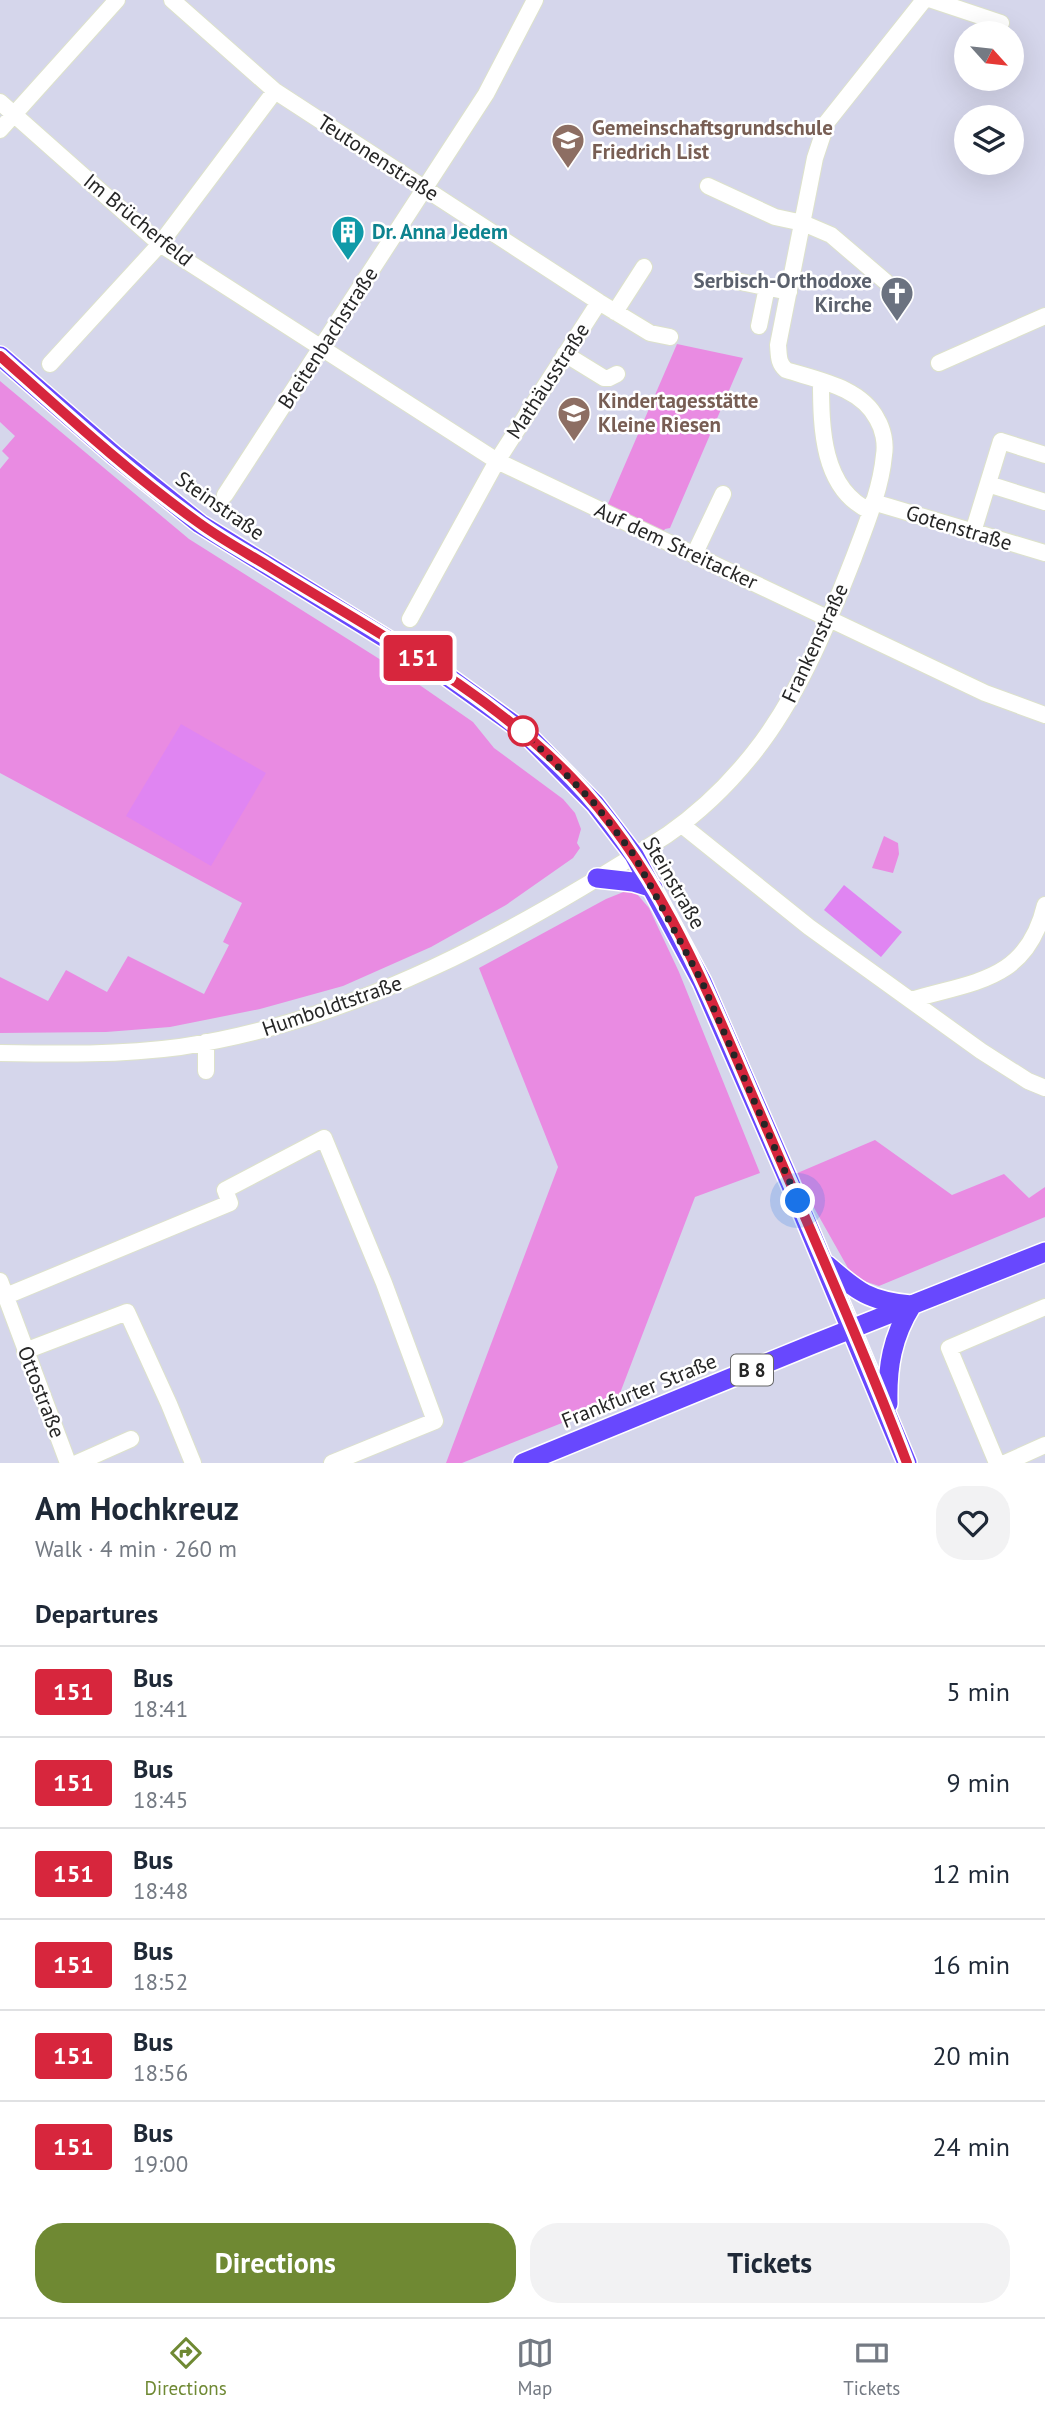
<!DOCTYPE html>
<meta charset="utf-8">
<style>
:root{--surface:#fff;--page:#f2f2f3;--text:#1f2937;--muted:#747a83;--line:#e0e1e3;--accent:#6f8933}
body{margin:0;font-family:"PT Sans",sans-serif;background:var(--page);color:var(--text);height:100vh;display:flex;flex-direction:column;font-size:26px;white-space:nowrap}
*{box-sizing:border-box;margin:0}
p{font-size:23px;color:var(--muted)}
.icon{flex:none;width:38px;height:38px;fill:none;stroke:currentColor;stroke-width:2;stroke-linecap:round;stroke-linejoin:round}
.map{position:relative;height:1463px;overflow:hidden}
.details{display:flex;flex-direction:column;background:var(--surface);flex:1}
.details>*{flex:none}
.badge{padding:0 14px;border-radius:5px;font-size:24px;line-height:46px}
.needle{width:46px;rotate:117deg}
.controls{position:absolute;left:954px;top:21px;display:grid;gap:14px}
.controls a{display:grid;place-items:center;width:70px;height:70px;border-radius:50%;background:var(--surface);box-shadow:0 7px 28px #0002;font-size:35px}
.you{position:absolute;width:35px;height:35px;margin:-18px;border:5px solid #fff;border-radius:50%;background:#1a73e8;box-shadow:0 0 0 10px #1a73e833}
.map>.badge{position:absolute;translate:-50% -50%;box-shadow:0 0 0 4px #fff}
h2{padding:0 35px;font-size:26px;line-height:63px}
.round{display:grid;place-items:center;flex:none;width:74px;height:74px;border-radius:28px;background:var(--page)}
.summary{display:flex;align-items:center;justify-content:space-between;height:119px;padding:0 35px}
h1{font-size:33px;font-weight:700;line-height:52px}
.button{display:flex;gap:14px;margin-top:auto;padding:14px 35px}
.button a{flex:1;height:80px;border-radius:28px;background:var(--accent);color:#fff;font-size:28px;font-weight:700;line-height:80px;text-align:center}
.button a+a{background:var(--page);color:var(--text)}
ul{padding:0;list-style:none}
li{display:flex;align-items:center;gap:21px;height:91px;padding:0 35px;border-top:2px solid var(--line)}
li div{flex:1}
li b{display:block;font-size:26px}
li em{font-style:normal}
li .badge{min-width:77px;font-weight:700;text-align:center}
.menu{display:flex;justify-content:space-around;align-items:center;height:98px;border-top:2px solid var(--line);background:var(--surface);font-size:19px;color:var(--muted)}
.menu a{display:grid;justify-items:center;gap:4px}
.menu .selected{color:var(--accent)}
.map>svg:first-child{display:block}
.green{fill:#e98be2}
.pitch{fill:#e085f2}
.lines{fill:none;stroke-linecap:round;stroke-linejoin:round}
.minor-casing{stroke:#dde2cb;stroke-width:18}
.major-casing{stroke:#fff;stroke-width:22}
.minor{stroke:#fff;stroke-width:16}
.major{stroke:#6848fe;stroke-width:19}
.line-casing{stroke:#fff;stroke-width:16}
.line{stroke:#d7263d;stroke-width:10}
.walk{stroke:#262626;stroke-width:7;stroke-dasharray:0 12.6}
.stop-dot{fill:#fff;stroke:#d7263d;stroke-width:3.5}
.labels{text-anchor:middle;stroke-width:5;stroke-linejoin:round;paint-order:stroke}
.shield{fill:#fff;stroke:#676767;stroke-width:2}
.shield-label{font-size:19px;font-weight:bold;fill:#262626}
.education-label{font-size:21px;font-weight:bold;fill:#785e54;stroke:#fff;text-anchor:start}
.street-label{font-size:21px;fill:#262626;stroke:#fff}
.culture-label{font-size:21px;font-weight:bold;fill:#0d838f;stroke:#fff;text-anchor:start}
.worship-label{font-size:21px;font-weight:bold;fill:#5b616d;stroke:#fff;text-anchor:end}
</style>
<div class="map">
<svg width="1045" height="1463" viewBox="0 0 1045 1463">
<rect width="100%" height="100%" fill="#d5d6eb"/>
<path class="green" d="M677 344 743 358 670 528 665 529 663 532 607 506Z
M0 381 189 539 408 677 473 722 494 748 563 799 575 813 581 829 577 843 580 848 573 858 506 905 431 947 343 986 260 1009 170 1027 106 1032 0 1033V977L48 1001 66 970 107 992 128 956 204 994 229 945 223 942 242 903 0 773V469L9 458 2 451 15 436 0 422Z
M884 836 898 843 899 854 893 873 872 868Z
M626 891 637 894 649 908 679 972 760 1173 695 1197 617 1401 462 1463H446L558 1167 479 968 606 899Z
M875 1140 952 1195 1004 1174 1029 1198 1045 1187V1217L879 1286 861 1280 848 1268 795 1174Z"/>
<path class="pitch" d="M181 724 266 773 211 866 126 816Z
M844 885 902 932 881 957 824 910Z"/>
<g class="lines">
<defs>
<path id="minor" d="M172 0 275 91 599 302 650 333 670 337
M932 0 1001 23
M0 102 160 244 497 461 985 693 1045 715
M0 130 117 0
M708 186 775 217 803 223 831 235 886 282
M731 280 789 292
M615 312 644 267
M759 326 767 287
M565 354 604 378H609L617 374
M939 363 1045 316
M50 364 160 244 275 91
M821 381C821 428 822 489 870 511
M988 484 1045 502
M225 495 486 94 535 0
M873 502 1045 553
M973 532 1001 441 1045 455
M694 555 723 494
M410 619 497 461 599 302
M682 825 809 927 981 1051 1028 1081 1045 1088
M911 1000C975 981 1027 981 1045 905
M206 1042V1071
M0 1053C60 1054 120 1055 180 1047 359 1020 517 931 667 835 703 810 736 777 762 742 803 686 829 621 854 557 866 525 881 489 884 455 886 443 883 429 877 419 861 387 817 380 786 370 778 363 779 356 778 345L815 158 827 122 924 0
M0 1281 68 1463
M6 1296 230 1203 225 1190 324 1138 384 1283 435 1421 332 1463
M25 1351 127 1312 169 1404 193 1463
M77 1463 131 1439
M997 1463 949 1348 1045 1307
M1005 1463 1045 1445"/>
<path id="major" d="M0 356 114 455 200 524 448 677 523 731 595 804 634 855 702 982 789 1181 907 1463
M597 878 633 882 653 888
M827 1265C858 1292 869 1301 911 1305
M888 1404C887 1367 892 1337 912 1305
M523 1463 811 1345 1045 1252"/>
</defs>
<use href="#minor" class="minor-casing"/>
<use href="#major" class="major-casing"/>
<use href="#minor" class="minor"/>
<use href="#major" class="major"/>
</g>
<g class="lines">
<defs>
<path id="line" d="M0 356C64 413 129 473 199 523 221 539 245 552 268 566 373 631 486 689 572 778 663 872 712 1003 763 1120 812 1234 863 1348 907 1463"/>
</defs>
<use href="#line" class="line-casing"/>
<use href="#line" class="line"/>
<path class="walk" d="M523 731 595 804 634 855 702 982 798 1201"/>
</g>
<defs>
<symbol id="school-pin" viewBox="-11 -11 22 30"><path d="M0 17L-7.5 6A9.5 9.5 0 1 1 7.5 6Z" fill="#8d6e63" stroke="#fff"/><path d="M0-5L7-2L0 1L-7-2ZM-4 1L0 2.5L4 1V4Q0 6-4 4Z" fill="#fff"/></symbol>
<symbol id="building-pin" viewBox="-11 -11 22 30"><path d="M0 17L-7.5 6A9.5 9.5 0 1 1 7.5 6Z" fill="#0f9aa8" stroke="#fff"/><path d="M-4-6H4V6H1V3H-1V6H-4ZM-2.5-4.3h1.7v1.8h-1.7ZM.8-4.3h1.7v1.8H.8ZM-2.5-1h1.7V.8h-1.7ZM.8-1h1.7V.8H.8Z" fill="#fff"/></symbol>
<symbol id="church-pin" viewBox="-11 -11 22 30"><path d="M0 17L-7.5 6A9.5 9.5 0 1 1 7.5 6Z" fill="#6b7280" stroke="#fff"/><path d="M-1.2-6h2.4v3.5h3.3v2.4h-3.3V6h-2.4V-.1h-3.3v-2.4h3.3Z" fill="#fff"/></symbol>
</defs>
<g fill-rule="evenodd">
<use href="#school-pin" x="549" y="121" width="38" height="52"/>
<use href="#building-pin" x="329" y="213" width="38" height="52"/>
<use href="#church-pin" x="878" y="274" width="38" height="52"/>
<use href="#school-pin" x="555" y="394" width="38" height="52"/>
</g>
<circle class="stop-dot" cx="523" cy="731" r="14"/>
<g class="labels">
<rect class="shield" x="731" y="1354.5" width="42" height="31" rx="5"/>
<g class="shield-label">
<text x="752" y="1377">B 8</text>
</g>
<g class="education-label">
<text x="592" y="135">Gemeinschaftsgrundschule<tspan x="592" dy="24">Friedrich List</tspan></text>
<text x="598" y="408">Kindertagesstätte<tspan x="598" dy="24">Kleine Riesen</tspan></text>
</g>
<g class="street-label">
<text transform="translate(378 158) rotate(33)" y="7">Teutonenstraße</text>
<text transform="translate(138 220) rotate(39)" y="7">Im Brücherfeld</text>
<text transform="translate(328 338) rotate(-57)" y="7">Breitenbachstraße</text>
<text transform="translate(548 381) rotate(-57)" y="7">Mathäusstraße</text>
<text transform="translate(220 506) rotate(35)" y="7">Steinstraße</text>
<text transform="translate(959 528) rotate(17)" y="7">Gotenstraße</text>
<text transform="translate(676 546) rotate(25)" y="7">Auf dem Streitacker</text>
<text transform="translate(815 643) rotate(-65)" y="7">Frankenstraße</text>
<text transform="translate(674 883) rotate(60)" y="7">Steinstraße</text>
<text transform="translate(332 1006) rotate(-19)" y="7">Humboldtstraße</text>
<text transform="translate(639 1391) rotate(-22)" y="7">Frankfurter Straße</text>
<text transform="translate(41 1392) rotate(69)" y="7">Ottostraße</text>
</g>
<g class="culture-label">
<text x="372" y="239">Dr. Anna Jedem</text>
</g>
<g class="worship-label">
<text x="872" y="288">Serbisch-Orthodoxe<tspan x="872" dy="24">Kirche</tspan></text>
</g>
</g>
</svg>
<div class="controls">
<a><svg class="needle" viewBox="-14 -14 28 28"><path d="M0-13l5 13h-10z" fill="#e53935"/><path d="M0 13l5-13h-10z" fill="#747a83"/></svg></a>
<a><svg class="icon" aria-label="layers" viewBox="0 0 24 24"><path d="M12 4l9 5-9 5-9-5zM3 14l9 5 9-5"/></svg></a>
</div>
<div class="you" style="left:798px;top:1201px"></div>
<b class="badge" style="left:418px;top:658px;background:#d7263d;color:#fff">151</b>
</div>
<section class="details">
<div class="summary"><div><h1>Am Hochkreuz</h1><p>Walk · 4 min · 260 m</p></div><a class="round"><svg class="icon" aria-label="heart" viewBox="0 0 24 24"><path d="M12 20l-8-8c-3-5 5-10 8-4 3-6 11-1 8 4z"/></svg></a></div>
<h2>Departures</h2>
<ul>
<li><span class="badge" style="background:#d7263d;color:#fff">151</span><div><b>Bus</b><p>18:41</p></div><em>5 min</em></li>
<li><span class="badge" style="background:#d7263d;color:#fff">151</span><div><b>Bus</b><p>18:45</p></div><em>9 min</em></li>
<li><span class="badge" style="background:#d7263d;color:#fff">151</span><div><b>Bus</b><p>18:48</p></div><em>12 min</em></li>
<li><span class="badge" style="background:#d7263d;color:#fff">151</span><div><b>Bus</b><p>18:52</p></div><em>16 min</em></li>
<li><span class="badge" style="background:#d7263d;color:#fff">151</span><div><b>Bus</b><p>18:56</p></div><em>20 min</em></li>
<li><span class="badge" style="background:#d7263d;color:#fff">151</span><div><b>Bus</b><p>19:00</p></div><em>24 min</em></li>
</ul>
<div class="button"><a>Directions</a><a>Tickets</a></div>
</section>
<nav class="menu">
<a class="selected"><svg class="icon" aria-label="directions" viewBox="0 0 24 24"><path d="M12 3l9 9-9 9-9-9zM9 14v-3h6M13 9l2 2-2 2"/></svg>Directions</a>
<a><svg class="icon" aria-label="map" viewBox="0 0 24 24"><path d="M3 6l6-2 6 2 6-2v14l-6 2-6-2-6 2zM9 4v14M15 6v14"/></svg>Map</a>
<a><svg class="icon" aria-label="tickets" viewBox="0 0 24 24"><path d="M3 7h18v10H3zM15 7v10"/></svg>Tickets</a>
</nav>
